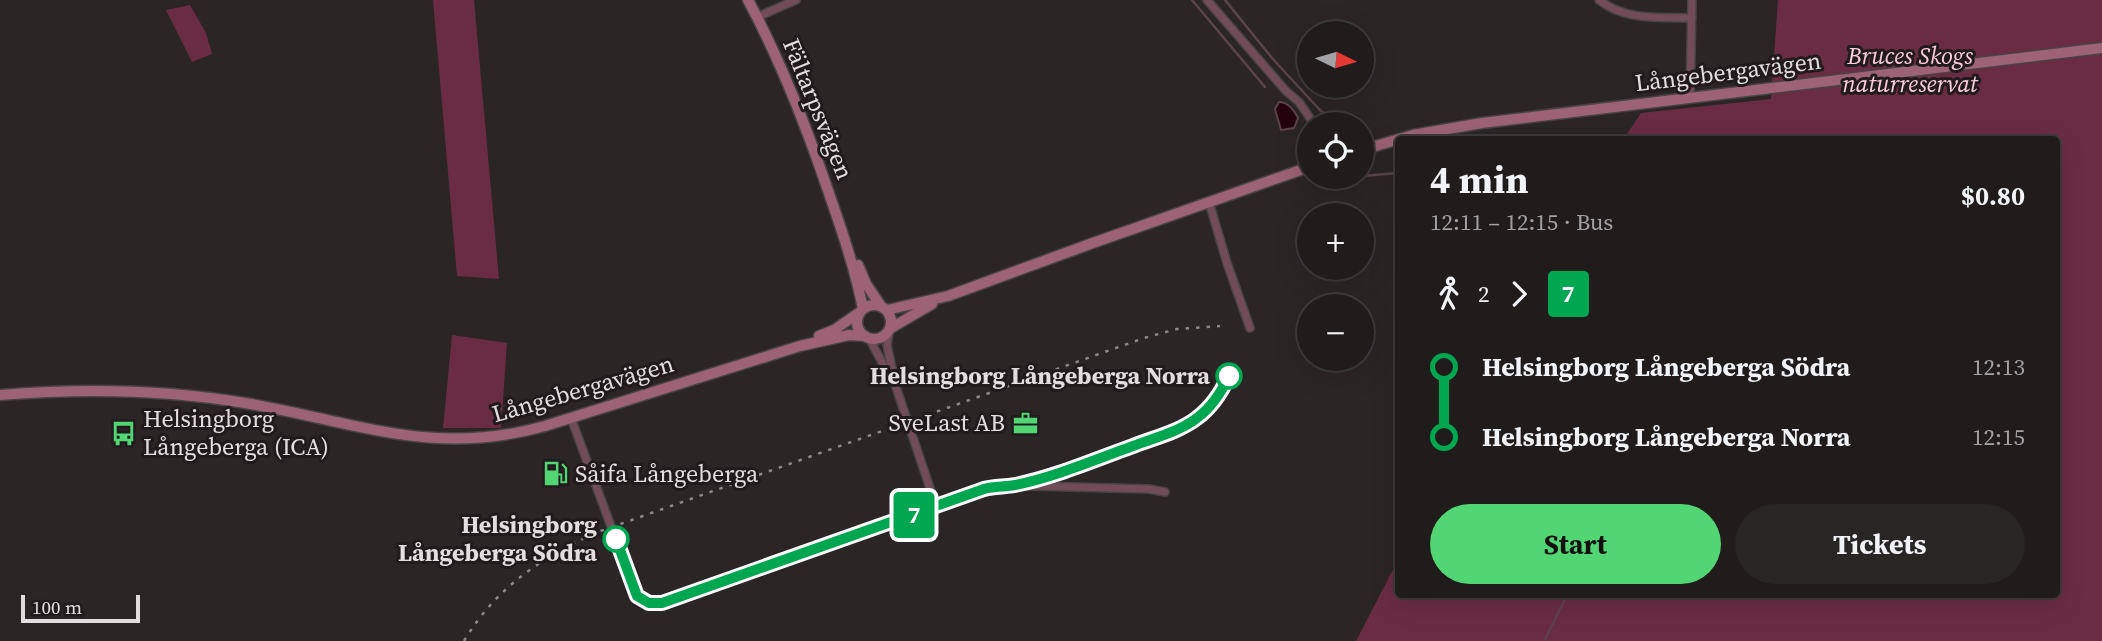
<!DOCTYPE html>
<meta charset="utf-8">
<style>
:root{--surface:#201c1c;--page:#282525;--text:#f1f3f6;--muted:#a2a1a3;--line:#3d3a3b;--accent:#52d673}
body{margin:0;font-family:"Source Serif 4",serif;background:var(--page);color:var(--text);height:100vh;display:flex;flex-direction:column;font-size:26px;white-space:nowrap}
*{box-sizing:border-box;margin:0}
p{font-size:23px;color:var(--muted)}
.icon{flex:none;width:38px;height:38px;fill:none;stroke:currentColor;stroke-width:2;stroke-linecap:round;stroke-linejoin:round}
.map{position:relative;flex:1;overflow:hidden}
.side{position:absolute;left:1395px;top:136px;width:665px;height:462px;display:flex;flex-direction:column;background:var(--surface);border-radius:7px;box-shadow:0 7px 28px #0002,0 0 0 2px var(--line)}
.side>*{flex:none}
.badge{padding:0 14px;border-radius:5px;font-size:24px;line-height:46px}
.needle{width:46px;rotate:95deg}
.tools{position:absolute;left:1297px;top:21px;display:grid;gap:14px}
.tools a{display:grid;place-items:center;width:77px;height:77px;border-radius:50%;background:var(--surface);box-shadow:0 7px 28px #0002,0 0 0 2px var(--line);font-size:35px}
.scale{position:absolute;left:21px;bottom:18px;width:119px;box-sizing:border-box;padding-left:7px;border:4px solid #e2dedf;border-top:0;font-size:19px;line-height:24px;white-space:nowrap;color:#e2dedf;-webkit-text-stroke:5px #211b1d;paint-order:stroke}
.map>.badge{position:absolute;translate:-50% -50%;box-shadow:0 0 0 4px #fff}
.legs{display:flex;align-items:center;gap:10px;height:77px;padding:0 35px;font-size:23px}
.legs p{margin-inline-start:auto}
.summary{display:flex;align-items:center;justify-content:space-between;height:119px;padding:0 35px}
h1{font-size:38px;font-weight:700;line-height:52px}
.button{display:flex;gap:14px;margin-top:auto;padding:14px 35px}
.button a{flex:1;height:80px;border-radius:42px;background:var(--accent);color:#111;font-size:28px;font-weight:700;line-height:80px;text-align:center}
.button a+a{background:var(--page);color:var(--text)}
ul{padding:0 35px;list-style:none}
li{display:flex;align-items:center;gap:24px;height:70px;font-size:26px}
li i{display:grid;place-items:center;width:10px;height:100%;margin:0 9px;background:currentColor}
li i::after{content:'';width:18px;height:18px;margin:-9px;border:5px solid;border-radius:50%;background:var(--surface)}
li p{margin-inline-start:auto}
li:first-child i{background:linear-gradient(#0000 50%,currentColor 0)}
li:last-child i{background:linear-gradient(currentColor 50%,#0000 0)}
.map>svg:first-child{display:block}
.green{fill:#6a2c43}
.water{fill:#22000c;stroke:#5c434b;stroke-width:2}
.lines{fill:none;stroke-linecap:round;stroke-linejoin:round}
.stream{stroke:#5c434b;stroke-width:2.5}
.street-casing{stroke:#484344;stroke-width:10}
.secondary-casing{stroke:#484344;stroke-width:13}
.street{stroke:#724d59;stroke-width:7}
.secondary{stroke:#9d6275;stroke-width:10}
.rail{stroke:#8c8788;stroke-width:2.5;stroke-dasharray:3.5 7;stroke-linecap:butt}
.line-1-casing{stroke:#fff;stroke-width:16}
.line-1{stroke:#00a650;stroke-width:10}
.stop-1-dot{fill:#fff;stroke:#00a650;stroke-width:3.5}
.labels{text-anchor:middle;stroke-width:6;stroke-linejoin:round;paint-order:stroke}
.park-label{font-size:24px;font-style:italic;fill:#fccbda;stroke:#211b1d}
.street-label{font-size:24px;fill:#e2dedf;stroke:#211b1d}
.stop-label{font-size:24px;font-weight:bold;fill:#e2dedf;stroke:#211b1d;text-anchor:end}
.poi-label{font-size:24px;fill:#e2dedf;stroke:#211b1d;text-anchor:start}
</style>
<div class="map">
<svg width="2102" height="641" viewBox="0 0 2102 641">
<rect width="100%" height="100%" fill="#2b2526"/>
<path class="green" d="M433 0H474L499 279 457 276Z
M1778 0H2102V641H1356L1398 560V595H2056V140H1623L1641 113 1771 99Z
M190 5 206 33 212 54 192 62 166 10Z
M452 335 507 343 501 428H443Z"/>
<path class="water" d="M1279 102C1288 102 1294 110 1298 118L1294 128 1281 130 1275 109Z"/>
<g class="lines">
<path class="stream" d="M1192 0 1265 87
M1225 0 1272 58 1318 108 1335 124
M1362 176 1398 173
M1544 641 1567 595"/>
<defs>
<path id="street" d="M1207 0 1286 91 1299 102 1314 124
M1599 0C1626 21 1659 17 1692 18
M757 17 796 0
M1690 97 1692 0
M1209 202 1227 263 1250 328
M889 332 887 345 896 387 936 506
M869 338 892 381
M571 418 636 594C645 606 658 605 671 600L991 487 1002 485 1149 489 1165 492"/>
<path id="secondary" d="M748 0C779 58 803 118 824 179 839 222 854 264 863 309
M1362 150 1413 135 1482 123 2102 48
M858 265 866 284 881 306
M857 322a17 17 0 1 1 34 0a17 17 0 1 1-34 0Z
M887 310 948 296 1090 244 1309 167
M891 328 932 304
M819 336 834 330 860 312
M0 395C84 388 162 389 245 403 353 421 432 458 545 426L800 346 849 335 865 336"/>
</defs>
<use href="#street" class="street-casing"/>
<use href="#secondary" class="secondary-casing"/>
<use href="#street" class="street"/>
<use href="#secondary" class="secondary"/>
<path class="rail" d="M464 641C496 588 539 559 595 533L1144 338 1177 329 1220 326"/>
</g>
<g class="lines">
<defs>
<path id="line-1" d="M616 539 637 596 649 603H662L984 489C994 486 1004 487 1015 485 1055 477 1094 460 1133 446 1153 438 1179 432 1197 418 1212 407 1221 393 1229 376"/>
</defs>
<use href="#line-1" class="line-1-casing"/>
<use href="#line-1" class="line-1"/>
</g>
<defs>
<symbol id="office-bare" viewBox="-9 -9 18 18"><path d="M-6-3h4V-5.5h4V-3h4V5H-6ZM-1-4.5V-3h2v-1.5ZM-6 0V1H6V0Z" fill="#52d673" stroke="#211b1d" stroke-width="2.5" paint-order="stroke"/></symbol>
<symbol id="bus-bare" viewBox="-9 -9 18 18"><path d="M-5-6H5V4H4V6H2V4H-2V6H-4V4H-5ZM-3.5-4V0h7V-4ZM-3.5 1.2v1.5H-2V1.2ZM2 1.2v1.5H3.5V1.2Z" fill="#52d673" stroke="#211b1d" stroke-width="2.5" paint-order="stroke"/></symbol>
<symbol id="fuel-bare" viewBox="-9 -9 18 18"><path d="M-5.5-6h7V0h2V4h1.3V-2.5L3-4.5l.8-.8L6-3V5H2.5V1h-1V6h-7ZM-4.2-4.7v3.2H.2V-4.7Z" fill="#52d673" stroke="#211b1d" stroke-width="2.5" paint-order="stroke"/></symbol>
</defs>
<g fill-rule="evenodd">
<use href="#office-bare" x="1008" y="406" width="35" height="35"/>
<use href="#bus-bare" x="106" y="416" width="35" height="35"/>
<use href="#fuel-bare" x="538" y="456" width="35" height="35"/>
</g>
<g class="stop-1-dot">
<circle cx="1229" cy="376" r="12"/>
<circle cx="616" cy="539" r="12"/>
</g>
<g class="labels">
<g class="park-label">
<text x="1910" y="64">Bruces Skogs<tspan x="1910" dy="28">naturreservat</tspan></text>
</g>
<g class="street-label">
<text transform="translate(1728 72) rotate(-7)" y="8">Långebergavägen</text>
<text transform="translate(818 109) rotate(68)" y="8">Fältarpsvägen</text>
<text transform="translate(583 389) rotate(-16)" y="8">Långebergavägen</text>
</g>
<g class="stop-label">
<text x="1210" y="384">Helsingborg Långeberga Norra</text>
<text x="597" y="533">Helsingborg<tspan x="597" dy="28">Långeberga Södra</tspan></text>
</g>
<g class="poi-label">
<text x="143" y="427">Helsingborg<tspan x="143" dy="28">Långeberga (ICA)</tspan></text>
<text x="1005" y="431" text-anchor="end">SveLast AB</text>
<text x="575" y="482">Såifa Långeberga</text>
</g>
</g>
</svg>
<div class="tools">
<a><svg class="needle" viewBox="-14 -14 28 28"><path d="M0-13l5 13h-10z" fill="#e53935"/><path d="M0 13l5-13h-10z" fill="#a2a1a3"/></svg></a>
<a><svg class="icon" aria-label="locate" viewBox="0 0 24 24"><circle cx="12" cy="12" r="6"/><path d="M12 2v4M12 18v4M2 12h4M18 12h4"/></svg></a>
<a>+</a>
<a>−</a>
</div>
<div class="scale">100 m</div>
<b class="badge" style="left:914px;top:515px;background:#00a650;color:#fff">7</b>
<section class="side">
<div class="summary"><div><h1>4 min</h1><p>12:11 – 12:15 · Bus</p></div><b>$0.80</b></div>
<div class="legs"><svg class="icon" aria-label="walk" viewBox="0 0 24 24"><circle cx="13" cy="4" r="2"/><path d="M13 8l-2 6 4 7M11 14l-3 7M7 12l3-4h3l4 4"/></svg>2<svg class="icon" aria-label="forward" viewBox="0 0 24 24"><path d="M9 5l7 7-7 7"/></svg><b class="badge" style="background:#00a650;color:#fff">7</b></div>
<ul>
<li><i style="color:#00a650"></i><b>Helsingborg Långeberga Södra</b><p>12:13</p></li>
<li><i style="color:#00a650"></i><b>Helsingborg Långeberga Norra</b><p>12:15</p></li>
</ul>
<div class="button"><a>Start</a><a>Tickets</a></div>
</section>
</div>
